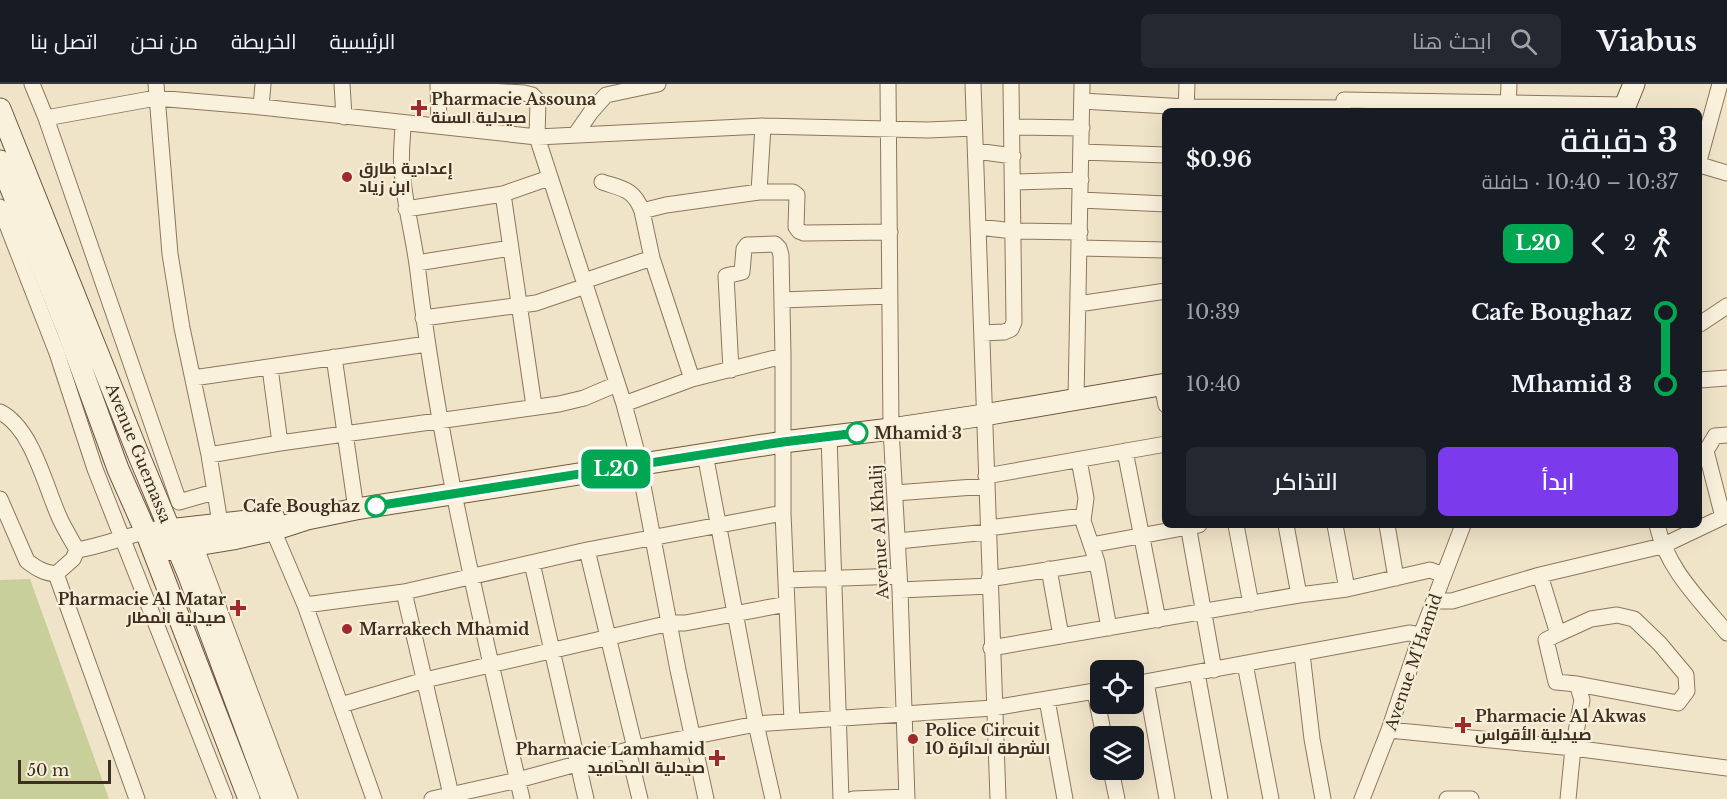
<!DOCTYPE html>
<html lang="ar">
<meta charset="utf-8">
<style>
:root{--surface:#171b24;--page:#242831;--text:#f1f3f6;--muted:#9ea1a6;--line:#363941;--accent:#7c3aed}
body{margin:0;font-family:"Libre Baskerville",Cairo,serif;background:var(--page);color:var(--text);direction:rtl;height:100vh;display:flex;flex-direction:column;font-size:22px;white-space:nowrap}
*{box-sizing:border-box;margin:0}
p{font-size:20px;color:var(--muted)}
.icon{flex:none;width:33px;height:33px;fill:none;stroke:currentColor;stroke-width:2;stroke-linecap:round;stroke-linejoin:round}
.map{position:relative;flex:1;overflow:hidden;direction:ltr}
.details{position:absolute;left:1162px;top:24px;width:540px;height:420px;display:flex;flex-direction:column;background:var(--surface);border-radius:9px;box-shadow:0 6px 24px #0002;direction:rtl}
.details>*{flex:none}
.badge{padding:0 12px;border-radius:9px;font-size:21px;line-height:39px}
.fabs{position:absolute;left:1090px;top:576px;display:grid;gap:12px}
.fabs a{display:grid;place-items:center;width:54px;height:54px;border-radius:9px;background:var(--surface);box-shadow:0 6px 24px #0002;font-size:30px}
.scale{position:absolute;left:18px;bottom:15px;width:93px;box-sizing:border-box;padding-left:6px;border:3px solid #3d2e20;border-top:0;font-size:16px;line-height:21px;white-space:nowrap;color:#3d2e20;-webkit-text-stroke:4px #f7eed8;paint-order:stroke}
.map>.badge{position:absolute;translate:-50% -50%;box-shadow:0 0 0 3px #fff}
.legs{display:flex;align-items:center;gap:9px;height:66px;padding:0 24px;font-size:20px}
.legs p{margin-inline-start:auto}
.overview{display:flex;align-items:center;justify-content:space-between;height:102px;padding:0 24px}
h1{font-size:33px;font-weight:600;line-height:45px}
.primary-button{display:flex;gap:12px;margin-top:auto;padding:12px 24px}
.primary-button a{flex:1;height:69px;border-radius:9px;background:var(--accent);color:#fff;font-size:24px;font-weight:600;line-height:69px;text-align:center}
.primary-button a+a{background:var(--page);color:var(--text)}
ul{padding:0 24px;list-style:none}
li{display:flex;align-items:center;gap:21px;height:72px;font-size:22px}
li i{display:grid;place-items:center;width:9px;height:100%;margin:0 8px;background:currentColor}
li i::after{content:'';width:15px;height:15px;margin:-8px;border:4px solid;border-radius:50%;background:var(--surface)}
li p{margin-inline-start:auto}
li:first-child i{background:linear-gradient(#0000 50%,currentColor 0)}
li:last-child i{background:linear-gradient(currentColor 50%,#0000 0)}
header{display:flex;align-items:center;gap:36px;box-sizing:border-box;height:84px;padding:0 30px;background:var(--surface);border-bottom:2px solid var(--line)}
header strong{font-size:28px}
nav{display:flex;gap:33px;margin-inline-start:auto;font-size:21px}
.search{width:420px;height:54px;background:var(--page);display:flex;align-items:center;gap:15px;box-sizing:border-box;padding:0 21px;border-radius:9px;color:var(--muted);font-size:22px}
.map>svg:first-child{display:block}
.green{fill:#c9cf9b}
.lines{fill:none;stroke-linecap:round;stroke-linejoin:round}
.street-casing{stroke:#8d765c;stroke-width:17}
.secondary-casing{stroke:#6f573f;stroke-width:23}
.street{stroke:#faf1dc;stroke-width:15}
.secondary{stroke:#faf1dc;stroke-width:21}
.line-1-casing{stroke:#fff;stroke-width:14}
.line-1{stroke:#00a651;stroke-width:9}
.poi-dot{fill:#9e2a2b;stroke:#f7eed8;stroke-width:2}
.stop-1-dot{fill:#fff;stroke:#00a651;stroke-width:3}
.labels{text-anchor:middle;stroke-width:4.5;stroke-linejoin:round;paint-order:stroke}
.poi-label{font-size:16px;font-weight:bold;fill:#3d2e20;stroke:#f7eed8;text-anchor:start}
.stop-label{font-size:16px;font-weight:bold;fill:#3d2e20;stroke:#f7eed8;text-anchor:start}
.street-label{font-size:16px;fill:#3d2e20;stroke:#f7eed8}
</style>
<header>
<strong>Viabus</strong>
<div class="search"><svg class="icon" aria-label="search" viewBox="0 0 24 24"><circle cx="10" cy="10" r="6"/><path d="M15 15l6 6"/></svg>ابحث هنا</div>
<nav><a>الرئيسية</a><a>الخريطة</a><a>من نحن</a><a>اتصل بنا</a></nav>
</header>
<div class="map">
<svg width="1727" height="715" viewBox="0 0 1727 715">
<rect width="100%" height="100%" fill="#f0e4c8"/>
<path class="green" d="M30 495 109 715H0V496Z"/>
<g class="lines">
<defs>
<path id="street" d="M32 0 46 34 179 418 214 408
M156 0 170 170 182 244 209 371 220 439
M342 0 344 33
M438 0 439 42
M888 0 891 345 900 506 907 715
M973 0 998 715
M439 9 453 5 524 9 532 11 538 17 537 53 624 320 636 365 678 586 706 715
M1344 16 1625 21
M1082 17 1186 23 1343 24
M261 23 263 0
M1186 27 1187 0
M1508 27 1509 0
M46 34 156 14 261 23 537 53 763 42 928 46 974 44
M403 39C403 54 400 70 402 85 404 120 414 153 418 188 439 366 482 540 522 715
M1013 43 1082 44
M575 51 591 28 606 11 658 0
M976 67 1013 72
M1081 68 1166 71
M1700 73 1720 0
M1700 81 1727 89
M602 98C623 105 634 105 642 127L666 121 759 108 763 42
M1013 98 1081 96
M759 108H793L797 111 796 143 799 147 804 149 890 148
M503 110 534 322
M1081 116 1166 120
M0 123 57 269 95 385 225 715
M406 125 503 110 549 94
M642 127 652 174 692 295
M979 143 1013 147 1080 148
M1080 164 1166 166
M417 179 511 164
M584 197 652 174
M782 216 889 212
M1078 220 1166 207
M423 234 536 219 586 202
M1700 240 1727 222
M982 249 1004 248 1011 245 1014 238 1011 0
M334 273 356 425
M270 284 280 359
M731 286 726 192 742 188 744 165 747 161 775 160 779 164 781 171 783 272V429L792 637
M193 294 427 260
M1700 296 1727 294
M1162 301 1166 321
M1076 315 1082 0
M624 320 692 295 783 272
M0 328C33 344 46 406 61 437 66 447 72 457 77 466
M829 352 841 715
M1125 367 1158 536
M705 370 756 640 773 715
M209 371 280 359 559 320 584 314 617 300
M1079 376 1086 414 1083 437 1097 478 1109 544
M986 392 1166 360
M895 409 987 402
M0 415 27 477C36 484 44 489 56 490L73 475 77 466
M1188 441 1214 586
M1236 441 1251 520
M1286 441 1299 511
M1335 441 1347 505
M1387 441 1396 494
M1657 441C1667 485 1699 515 1727 549
M988 444 1083 432
M273 446 305 521 374 715
M898 457 988 448
M195 461 290 715
M1091 461 1199 441
M77 466C102 462 122 453 146 448
M587 466 635 664
M532 479 586 715
M1049 485 1061 552
M56 490 137 715
M1540 491 1558 550 1591 535 1617 531 1634 535 1660 560 1686 591 1687 607 1678 619 1577 600 1582 616 1573 664 1568 715
M989 495 1097 478
M787 496 899 492
M900 506 990 502
M404 508 452 715
M1434 517H1452L1540 491 1662 462 1723 433 1706 367 1715 352 1727 351
M305 521 404 508 587 466 783 429
M1558 550 1546 556 1556 598 1577 600
M991 564 1299 511 1347 505 1430 486 1444 491
M1302 570 1312 655 1323 715
M1245 580 1271 715
M1197 589 1220 715
M1146 598 1167 715
M1134 600 1409 549 1421 551
M1095 608 1104 652
M1047 616 1065 715
M341 621 425 596 670 539H685L787 520
M1389 646 1573 664 1727 684
M628 666 640 715
M1111 686 1117 715
M432 715 518 696 635 664 756 640 993 624 1101 606
M853 715 907 713
M1362 715 1389 646 1421 551 1463 441
M1447 715H1471"/>
<path id="secondary" d="M0 25 137 367 189 492 272 715
M1623 27 1634 0
M0 77 67 245 118 385 146 448 249 715
M159 447 274 434
M154 468 233 455 273 446 307 435 356 425 783 358 891 345 984 331 1166 300"/>
</defs>
<use href="#street" class="street-casing"/>
<use href="#secondary" class="secondary-casing"/>
<use href="#street" class="street"/>
<use href="#secondary" class="secondary"/>
</g>
<g class="lines">
<defs>
<path id="line-1" d="M376 422 783 358 857 349"/>
</defs>
<use href="#line-1" class="line-1-casing"/>
<use href="#line-1" class="line-1"/>
</g>
<g class="poi-dot">
<path d="M416 15h6v6h6v6h-6v6h-6v-6h-6v-6h6z"/>
<circle cx="347" cy="93" r="6"/>
<path d="M235 515h6v6h6v6h-6v6h-6v-6h-6v-6h6z"/>
<circle cx="347" cy="545" r="6"/>
<path d="M1460 632h6v6h6v6h-6v6h-6v-6h-6v-6h6z"/>
<circle cx="913" cy="655" r="6"/>
<path d="M714 665h6v6h6v6h-6v6h-6v-6h-6v-6h6z"/>
</g>
<g class="stop-1-dot">
<circle cx="857" cy="349" r="10"/>
<circle cx="376" cy="422" r="10"/>
</g>
<g class="labels">
<g class="poi-label">
<text x="431" y="21">Pharmacie Assouna<tspan x="431" dy="18">صيدلية السنة</tspan></text>
<text x="359" y="90">إعدادية طارق<tspan x="359" dy="18">ابن زياد</tspan></text>
<text x="226" y="521" text-anchor="end">Pharmacie Al Matar<tspan x="226" dy="18">صيدلية المطار</tspan></text>
<text x="359" y="551">Marrakech Mhamid</text>
<text x="1475" y="638">Pharmacie Al Akwas<tspan x="1475" dy="18">صيدلية الأقواس</tspan></text>
<text x="925" y="652">Police Circuit<tspan x="925" dy="18">10 الشرطة الدائرة</tspan></text>
<text x="705" y="671" text-anchor="end">Pharmacie Lamhamid<tspan x="705" dy="18">صيدلية المحاميد</tspan></text>
</g>
<g class="stop-label">
<text x="874" y="355">Mhamid 3</text>
<text x="360" y="428" text-anchor="end">Cafe Boughaz</text>
</g>
<g class="street-label">
<text transform="translate(139 369) rotate(68)" y="6">Avenue Guemassa</text>
<text transform="translate(879 448) rotate(-93)" y="6">Avenue Al Khalij</text>
<text transform="translate(1413 578) rotate(-71)" y="6">Avenue M'Hamid</text>
</g>
</g>
</svg>
<div class="fabs">
<a><svg class="icon" aria-label="locate" viewBox="0 0 24 24"><circle cx="12" cy="12" r="6"/><path d="M12 2v4M12 18v4M2 12h4M18 12h4"/></svg></a>
<a><svg class="icon" aria-label="layers" viewBox="0 0 24 24"><path d="M12 4l9 5-9 5-9-5zM3 14l9 5 9-5"/></svg></a>
</div>
<div class="scale">50 m</div>
<b class="badge" style="left:616px;top:385px;background:#00a651;color:#fff">L20</b>
<section class="details">
<div class="overview"><div><h1>3 دقيقة</h1><p>10:37 – 10:40 · حافلة</p></div><b>$0.96</b></div>
<div class="legs"><svg class="icon" aria-label="walk" viewBox="0 0 24 24"><circle cx="13" cy="4" r="2"/><path d="M13 8l-2 6 4 7M11 14l-3 7M7 12l3-4h3l4 4"/></svg>2<svg class="icon" aria-label="back" viewBox="0 0 24 24"><path d="M15 5l-7 7 7 7"/></svg><b class="badge" style="background:#00a651;color:#fff">L20</b></div>
<ul>
<li><i style="color:#00a651"></i><b>Cafe Boughaz</b><p>10:39</p></li>
<li><i style="color:#00a651"></i><b>Mhamid 3</b><p>10:40</p></li>
</ul>
<div class="primary-button"><a>ابدأ</a><a>التذاكر</a></div>
</section>
</div>
